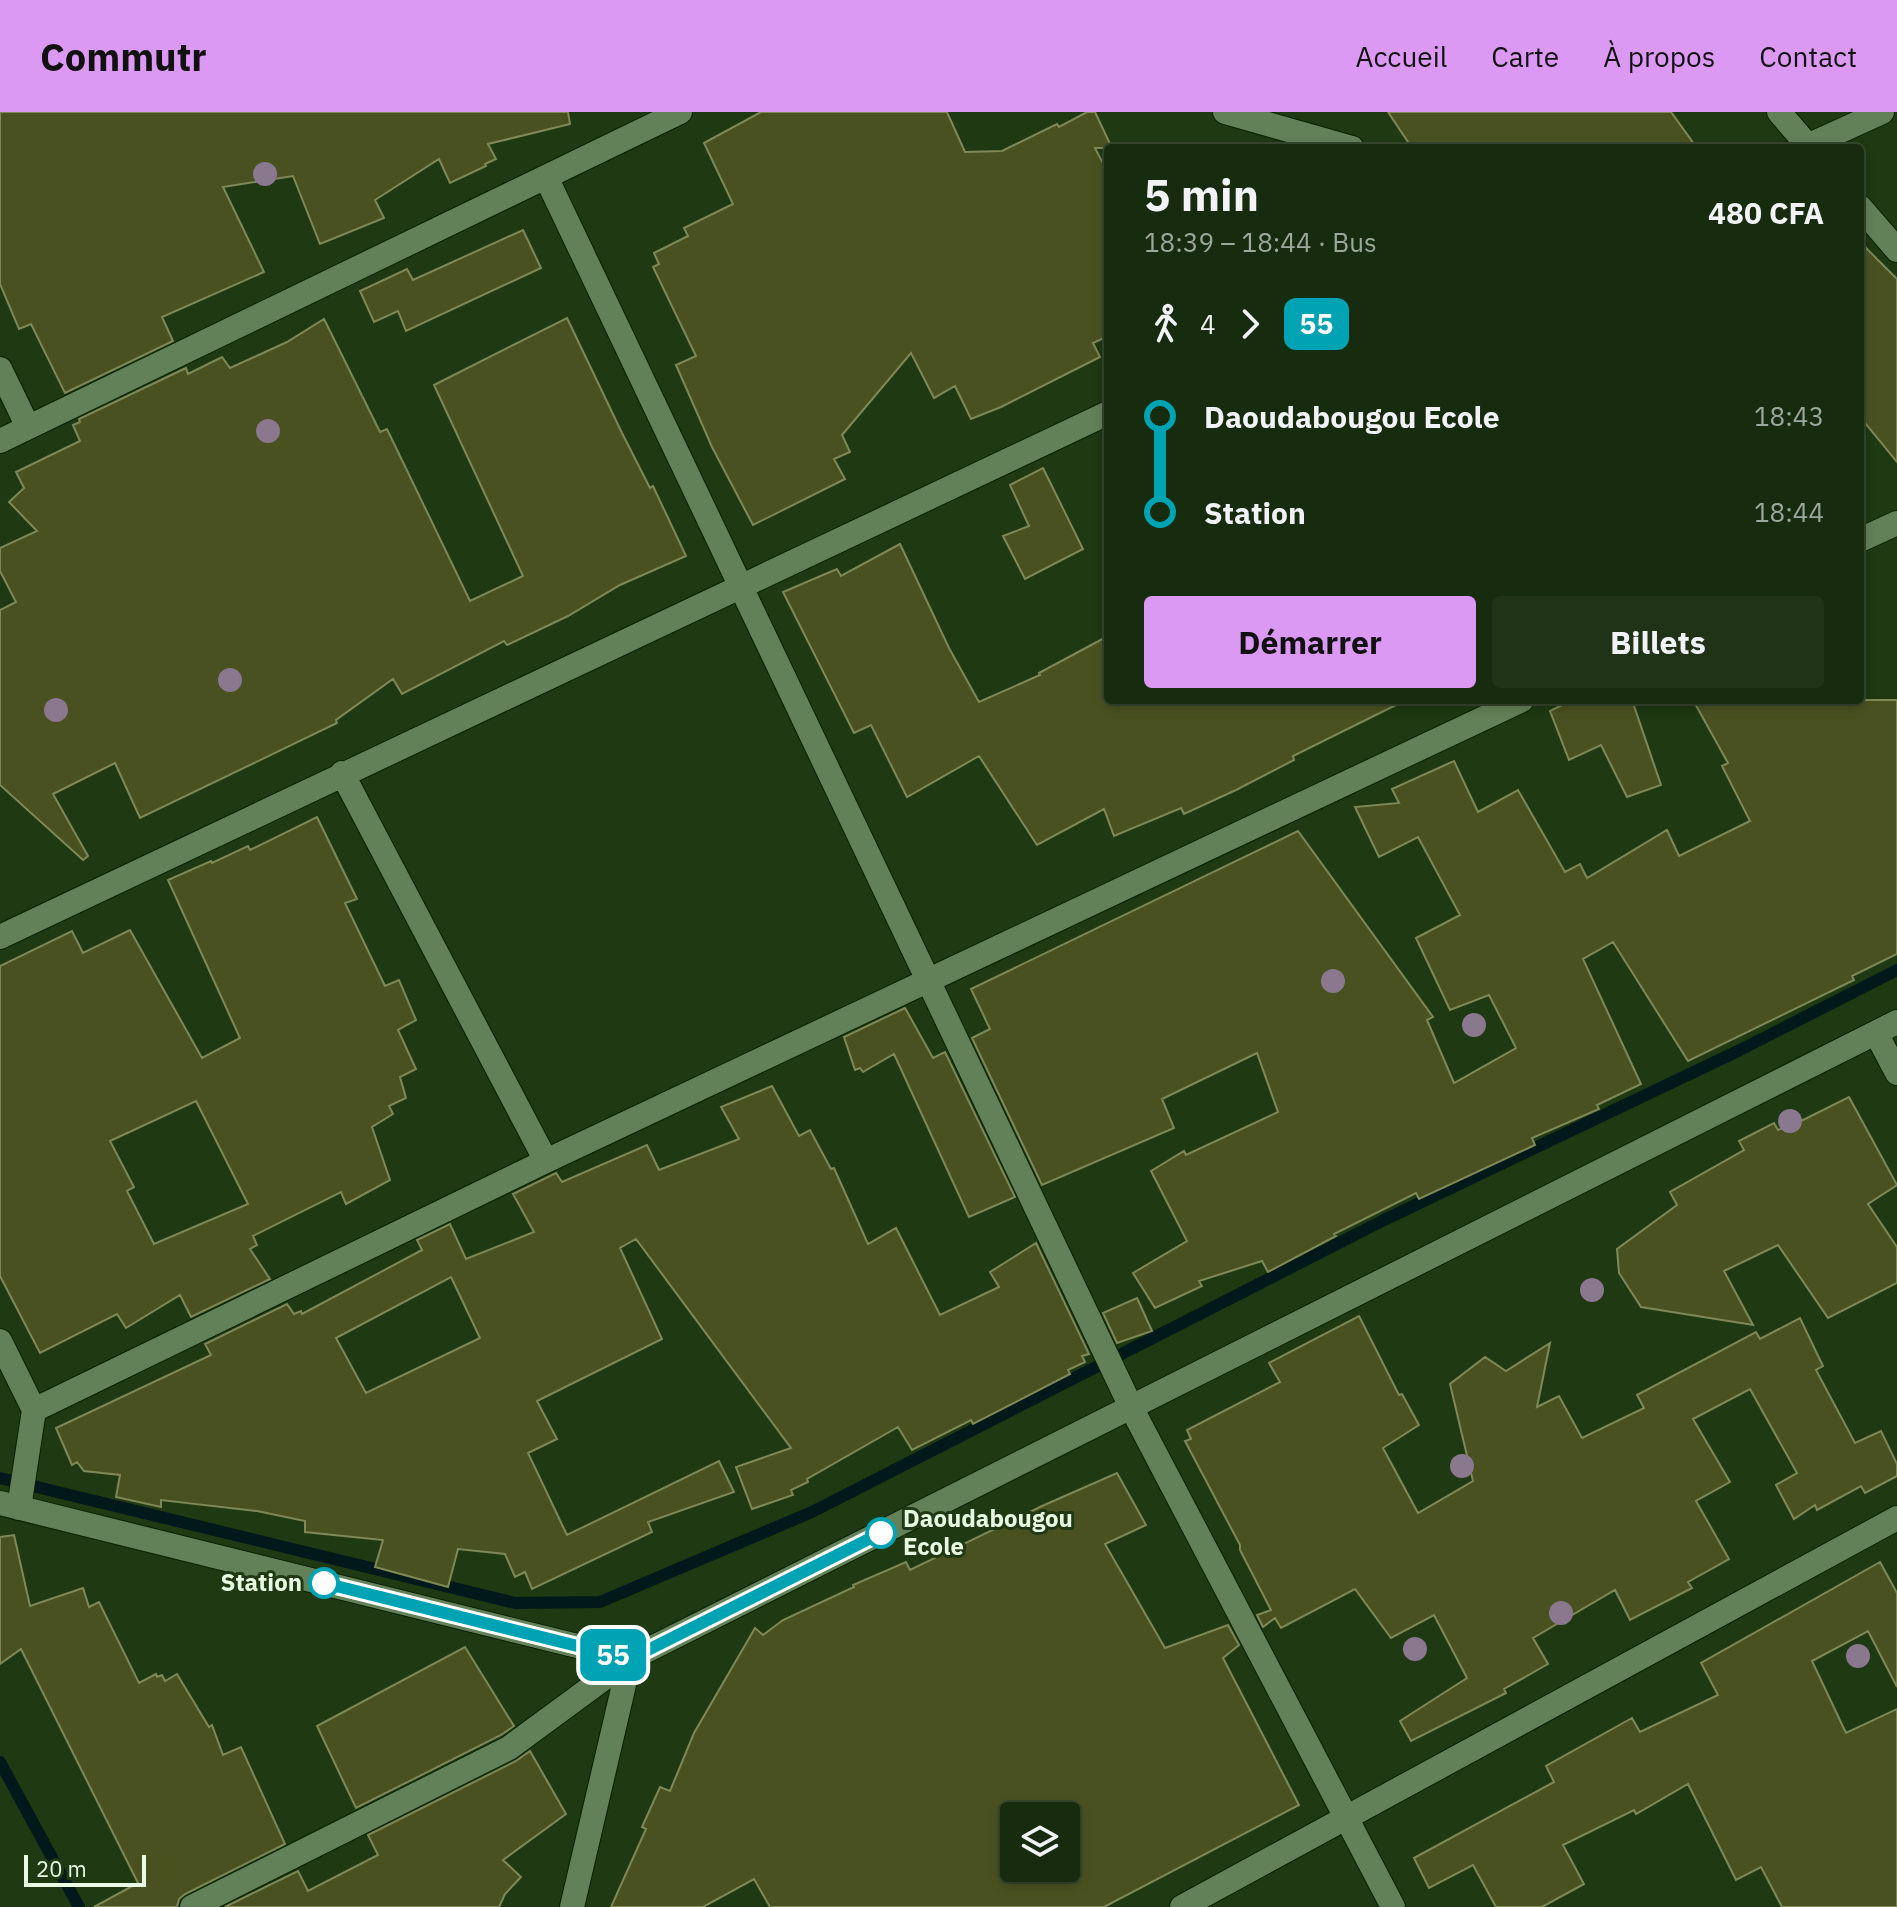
<!DOCTYPE html>
<html lang="fr">
<meta charset="utf-8">
<style>
:root{--surface:#172b0e;--page:#203317;--text:#f1f3f6;--muted:#9ea79e;--line:#36472e;--accent:#dc99f4}
body{margin:0;font-family:"IBM Plex Sans",sans-serif;background:var(--page);color:var(--text);height:100vh;display:flex;flex-direction:column;font-size:30px;white-space:nowrap}
*{box-sizing:border-box;margin:0}
p{font-size:26px;color:var(--muted)}
.icon{flex:none;width:44px;height:44px;fill:none;stroke:currentColor;stroke-width:2;stroke-linecap:round;stroke-linejoin:round}
.map{position:relative;flex:1;overflow:hidden}
.details{position:absolute;left:1104px;top:32px;width:760px;height:560px;display:flex;flex-direction:column;background:var(--surface);border-radius:8px;box-shadow:0 4px 12px #0003,0 0 0 2px var(--line)}
.details>*{flex:none}
.badge{padding:0 16px;border-radius:12px;font-size:28px;line-height:52px}
.tools{position:absolute;left:1000px;top:1690px;display:grid;gap:16px}
.tools a{display:grid;place-items:center;width:80px;height:80px;border-radius:8px;background:var(--surface);box-shadow:0 4px 12px #0003,0 0 0 2px var(--line);font-size:40px}
.scale{position:absolute;left:24px;bottom:20px;width:122px;box-sizing:border-box;padding-left:8px;border:4px solid #eafbe4;border-top:0;font-size:22px;line-height:28px;white-space:nowrap;color:#eafbe4;-webkit-text-stroke:6px #1f3913;paint-order:stroke}
.map>.badge{position:absolute;translate:-50% -50%;box-shadow:0 0 0 4px #fff}
.legs{display:flex;align-items:center;gap:12px;height:88px;padding:0 40px;font-size:26px}
.legs p{margin-inline-start:auto}
.head{display:flex;align-items:center;justify-content:space-between;height:136px;padding:0 40px}
h1{font-size:44px;font-weight:700;line-height:60px}
.primary-button{display:flex;gap:16px;margin-top:auto;padding:16px 40px}
.primary-button a{flex:1;height:92px;border-radius:8px;background:var(--accent);color:#111;font-size:32px;font-weight:700;line-height:92px;text-align:center}
.primary-button a+a{background:var(--page);color:var(--text)}
ul{padding:0 40px;list-style:none}
li{display:flex;align-items:center;gap:28px;height:96px;font-size:30px}
li i{display:grid;place-items:center;width:12px;height:100%;margin:0 10px;background:currentColor}
li i::after{content:'';width:20px;height:20px;margin:-10px;border:6px solid;border-radius:50%;background:var(--surface)}
li p{margin-inline-start:auto}
li:first-child i{background:linear-gradient(#0000 50%,currentColor 0)}
li:last-child i{background:linear-gradient(currentColor 50%,#0000 0)}
header{display:flex;align-items:center;gap:48px;box-sizing:border-box;height:112px;padding:0 40px;background:var(--accent);color:#111}
header strong{font-size:38px}
nav{display:flex;gap:44px;margin-inline-start:auto;font-size:28px}
.map>svg:first-child{display:block}
.lines{fill:none;stroke-linecap:round;stroke-linejoin:round}
.stream{stroke:#01191a;stroke-width:12}
.building{fill:#4a5121;stroke:#7f8857;stroke-width:2;fill-rule:evenodd}
.street-casing{stroke:#062000;stroke-width:26}
.secondary-casing{stroke:#062000;stroke-width:26}
.street{stroke:#638158;stroke-width:24}
.secondary{stroke:#638158;stroke-width:24}
.tree{fill:#8a788f}
.line-1-casing{stroke:#fff;stroke-width:18}
.line-1{stroke:#00a3b4;stroke-width:12}
.stop-1-dot{fill:#fff;stroke:#00a3b4;stroke-width:4}
.labels{text-anchor:middle;stroke-width:6;stroke-linejoin:round;paint-order:stroke}
.stop-label{font-size:24px;font-weight:bold;fill:#eafbe4;stroke:#1f3913;text-anchor:start}
</style>
<header>
<strong>Commutr</strong>
<nav><a>Accueil</a><a>Carte</a><a>À propos</a><a>Contact</a></nav>
</header>
<div class="map">
<svg width="1897" height="1795" viewBox="0 0 1897 1795">
<rect width="100%" height="100%" fill="#1f3913"/>
<g class="lines">
<path class="stream" d="M0 1366 515 1491 600 1490 812 1400 1382 1109 1740 938 1897 858
M0 1650 79 1795"/>
</g>
<path class="building" d="M0 0H568L570 12 488 32 496 47 485 52 486 54 450 71 439 47 375 88 384 106 320 132 293 64 223 75 264 160 162 205 173 229 65 281 31 212 19 217 0 172Z
M761 0H947L965 40 1002 39 1057 12 1059 15 1087 0H1095L1112 36H1095L1108 61V224L1093 231 1100 245 1001 295 971 307 955 274 934 286 911 241 842 323 850 340 834 347 845 367 753 413 712 335 676 253 696 244 653 155 659 152 654 141 688 124 684 116 733 92 704 31Z
M1388 0H1671L1697 36H1412Z
M523 118 541 156 406 219 398 199 374 210 360 179 407 157 413 168Z
M1860 130 1897 167V350L1860 305Z
M567 206 622 321 650 376 653 374 686 444 620 473 568 504 507 533 504 529 402 582 393 567 336 608 337 611 140 706 115 651 53 682 88 744 83 748 0 673V498L16 490 0 459V436L37 419 9 390 24 376 16 360 80 329 73 313 80 310 79 307 186 256 188 262 222 245 230 256 287 230 324 207 380 320 387 317 470 489 523 464 434 273Z
M1043 356 1083 437 1025 467 1003 424 1029 414 1010 373Z
M900 432 949 536 979 590 1040 563 1039 561 1108 524V588H1406L1293 644 1294 648 1236 678 1184 702 1181 696 1114 724 1104 697 1037 733 979 644 907 685 871 613 854 621 783 480 837 457 841 464Z
M1572 588H1632L1661 673 1627 685 1601 633 1569 648 1550 599Z
M1693 588H1897V842L1852 864 1854 868 1688 949 1613 830 1583 847 1641 972 1597 993 1599 997 1532 1026 1535 1033 1419 1087 1416 1081 1334 1122 1336 1124 1268 1160 1262 1149 1199 1169 1202 1174 1155 1196 1133 1161 1187 1129 1151 1059 1184 1039 1186 1043 1278 1000 1257 941 1162 987 1174 1016 1042 1073 972 926 990 917 971 877 1298 719 1433 905 1427 908 1454 971 1516 936 1489 883 1450 898 1416 826 1460 803 1418 725 1379 745 1355 695 1399 691 1392 677 1454 649 1478 700 1518 678 1565 760 1580 752 1587 766 1667 718 1679 744 1750 709 1722 654 1728 651Z
M317 705 357 787 345 791 385 874 399 868 416 908 398 918 416 957 400 965 406 986 389 994 393 1002 372 1015 390 1068 346 1092 341 1080 253 1124 257 1133 250 1137 270 1167 191 1205 180 1183 126 1216 117 1202 40 1241 0 1164V854L72 819 83 841 130 818 202 946 240 926 168 768 211 749 212 751 248 734 250 738ZM196 989 248 1092 154 1132 127 1079 134 1075 110 1029Z
M905 896 933 946 945 940 1015 1085 969 1105 894 942 863 960 860 956 855 958 844 925Z
M772 974 799 1024 810 1018 831 1057 834 1056 868 1132 896 1116 940 1203 999 1175 990 1160 1036 1131 1089 1242 1082 1244 1085 1250 1068 1258 1070 1262 973 1312 971 1308 912 1338 898 1315 807 1367 808 1370 791 1378 793 1383 752 1397 736 1355 791 1336 636 1127 620 1136 662 1227 537 1289 557 1327 528 1341 567 1423 719 1349 734 1380 648 1410 652 1420 532 1477 525 1460 515 1465 505 1442 458 1437 448 1475 375 1455 383 1428 305 1420V1409L257 1399 161 1388V1395L116 1385 120 1363 84 1359 77 1350 72 1353 56 1316 211 1243 205 1232 287 1192 294 1202 301 1199 302 1202 422 1138 417 1128 450 1112 466 1147 534 1120 513 1082 556 1061 562 1070 647 1033 659 1058 739 1027 721 995ZM451 1165 480 1226 366 1281 336 1226Z
M1849 985 1897 1073 1868 1092 1897 1135V1171L1828 1206 1778 1133 1724 1159 1753 1213 1641 1195 1619 1161 1617 1137 1677 1093 1670 1080 1744 1038 1739 1029 1774 1011 1778 1018 1805 1007Z
M1137 1186 1152 1219 1117 1231 1103 1201Z
M1359 1204 1399 1283 1402 1282 1419 1313 1383 1336 1418 1401 1473 1369 1450 1272 1485 1245 1506 1259 1550 1231 1537 1295 1559 1284 1582 1326 1644 1296 1637 1283 1756 1220 1760 1227 1800 1206 1823 1254 1816 1258 1855 1331 1881 1319 1897 1352V1364L1865 1381 1861 1374 1817 1398 1815 1393 1794 1407 1776 1373 1797 1361 1750 1277 1693 1307 1730 1370 1696 1389 1729 1447 1688 1470 1692 1476 1630 1508 1615 1478 1533 1526 1548 1552 1504 1577 1506 1581 1411 1629 1400 1609 1467 1566 1434 1503 1391 1526 1355 1477 1281 1516 1275 1506 1263 1515 1257 1503 1271 1498 1240 1438V1433L1185 1329 1191 1327 1187 1318 1280 1270 1269 1251Z
M1117 1361 1146 1413 1105 1432 1165 1536 1228 1513 1239 1533 1223 1546 1299 1693 1104 1795H770L754 1767 703 1795H611L646 1717 642 1715 660 1675 670 1679 694 1621 755 1516 763 1523 783 1508 854 1475 853 1473 906 1450 910 1458 1042 1394ZM1014 1704H1066V1756H1014Z
M14 1423 30 1494 83 1476 89 1495 99 1490 139 1571 156 1562 157 1565 162 1563 165 1569 177 1562 209 1615 212 1613 223 1643 241 1635 285 1732 185 1782 179 1787 177 1795H94L138 1771 21 1537 0 1552V1425Z
M1880 1450 1897 1481V1575L1868 1519 1812 1549 1846 1621 1897 1597V1795H1782L1761 1755 1736 1768 1688 1672 1636 1702 1634 1698 1563 1733 1584 1772 1542 1795H1496L1473 1753 1429 1776 1414 1746 1554 1670 1546 1654 1632 1606 1640 1620 1718 1583 1701 1551Z
M465 1535 514 1614 501 1623 356 1696 317 1614Z
M530 1639 566 1702 503 1748 521 1765 505 1782 499 1795H225L298 1759 308 1779 378 1743 368 1723 516 1649Z"/>
<g class="lines">
<defs>
<path id="street" d="M1225 0 1352 36
M1779 0 1810 36
M1803 36 1882 0
M546 65 1131 1295 1393 1795
M1860 95 1897 138
M0 257 28 315
M0 329 680 0
M1860 428 1897 411
M342 661 546 1049
M0 825 1108 301
M1876 921 1897 961
M0 1229 34 1298 19 1396
M34 1298 546 1049 1522 588
M192 1795 509 1636 630 1547
M572 1795 630 1547
M1182 1795 1897 1406"/>
<path id="secondary" d="M0 1391 630 1547 1897 910"/>
</defs>
<use href="#street" class="street-casing"/>
<use href="#secondary" class="secondary-casing"/>
<use href="#street" class="street"/>
<use href="#secondary" class="secondary"/>
</g>
<g class="tree">
<circle cx="265" cy="62" r="12"/>
<circle cx="268" cy="319" r="12"/>
<circle cx="230" cy="568" r="12"/>
<circle cx="56" cy="598" r="12"/>
<circle cx="1333" cy="869" r="12"/>
<circle cx="1474" cy="913" r="12"/>
<circle cx="1790" cy="1009" r="12"/>
<circle cx="1592" cy="1178" r="12"/>
<circle cx="1462" cy="1354" r="12"/>
<circle cx="1561" cy="1501" r="12"/>
<circle cx="1415" cy="1537" r="12"/>
<circle cx="1858" cy="1544" r="12"/>
</g>
<g class="lines">
<defs>
<path id="line-1" d="M324 1471 630 1547 881 1421"/>
</defs>
<use href="#line-1" class="line-1-casing"/>
<use href="#line-1" class="line-1"/>
</g>
<g class="stop-1-dot">
<circle cx="881" cy="1421" r="14"/>
<circle cx="324" cy="1471" r="14"/>
</g>
<g class="labels">
<g class="stop-label">
<text x="903" y="1415">Daoudabougou<tspan x="903" dy="28">Ecole</tspan></text>
<text x="302" y="1479" text-anchor="end">Station</text>
</g>
</g>
</svg>
<div class="tools">
<a><svg class="icon" aria-label="layers" viewBox="0 0 24 24"><path d="M12 4l9 5-9 5-9-5zM3 14l9 5 9-5"/></svg></a>
</div>
<div class="scale">20 m</div>
<b class="badge" style="left:613px;top:1543px;background:#00a3b4;color:#fff">55</b>
<section class="details">
<div class="head"><div><h1>5 min</h1><p>18:39 – 18:44 · Bus</p></div><b>480 CFA</b></div>
<div class="legs"><svg class="icon" aria-label="walk" viewBox="0 0 24 24"><circle cx="13" cy="4" r="2"/><path d="M13 8l-2 6 4 7M11 14l-3 7M7 12l3-4h3l4 4"/></svg>4<svg class="icon" aria-label="forward" viewBox="0 0 24 24"><path d="M9 5l7 7-7 7"/></svg><b class="badge" style="background:#00a3b4;color:#fff">55</b></div>
<ul>
<li><i style="color:#00a3b4"></i><b>Daoudabougou Ecole</b><p>18:43</p></li>
<li><i style="color:#00a3b4"></i><b>Station</b><p>18:44</p></li>
</ul>
<div class="primary-button"><a>Démarrer</a><a>Billets</a></div>
</section>
</div>
